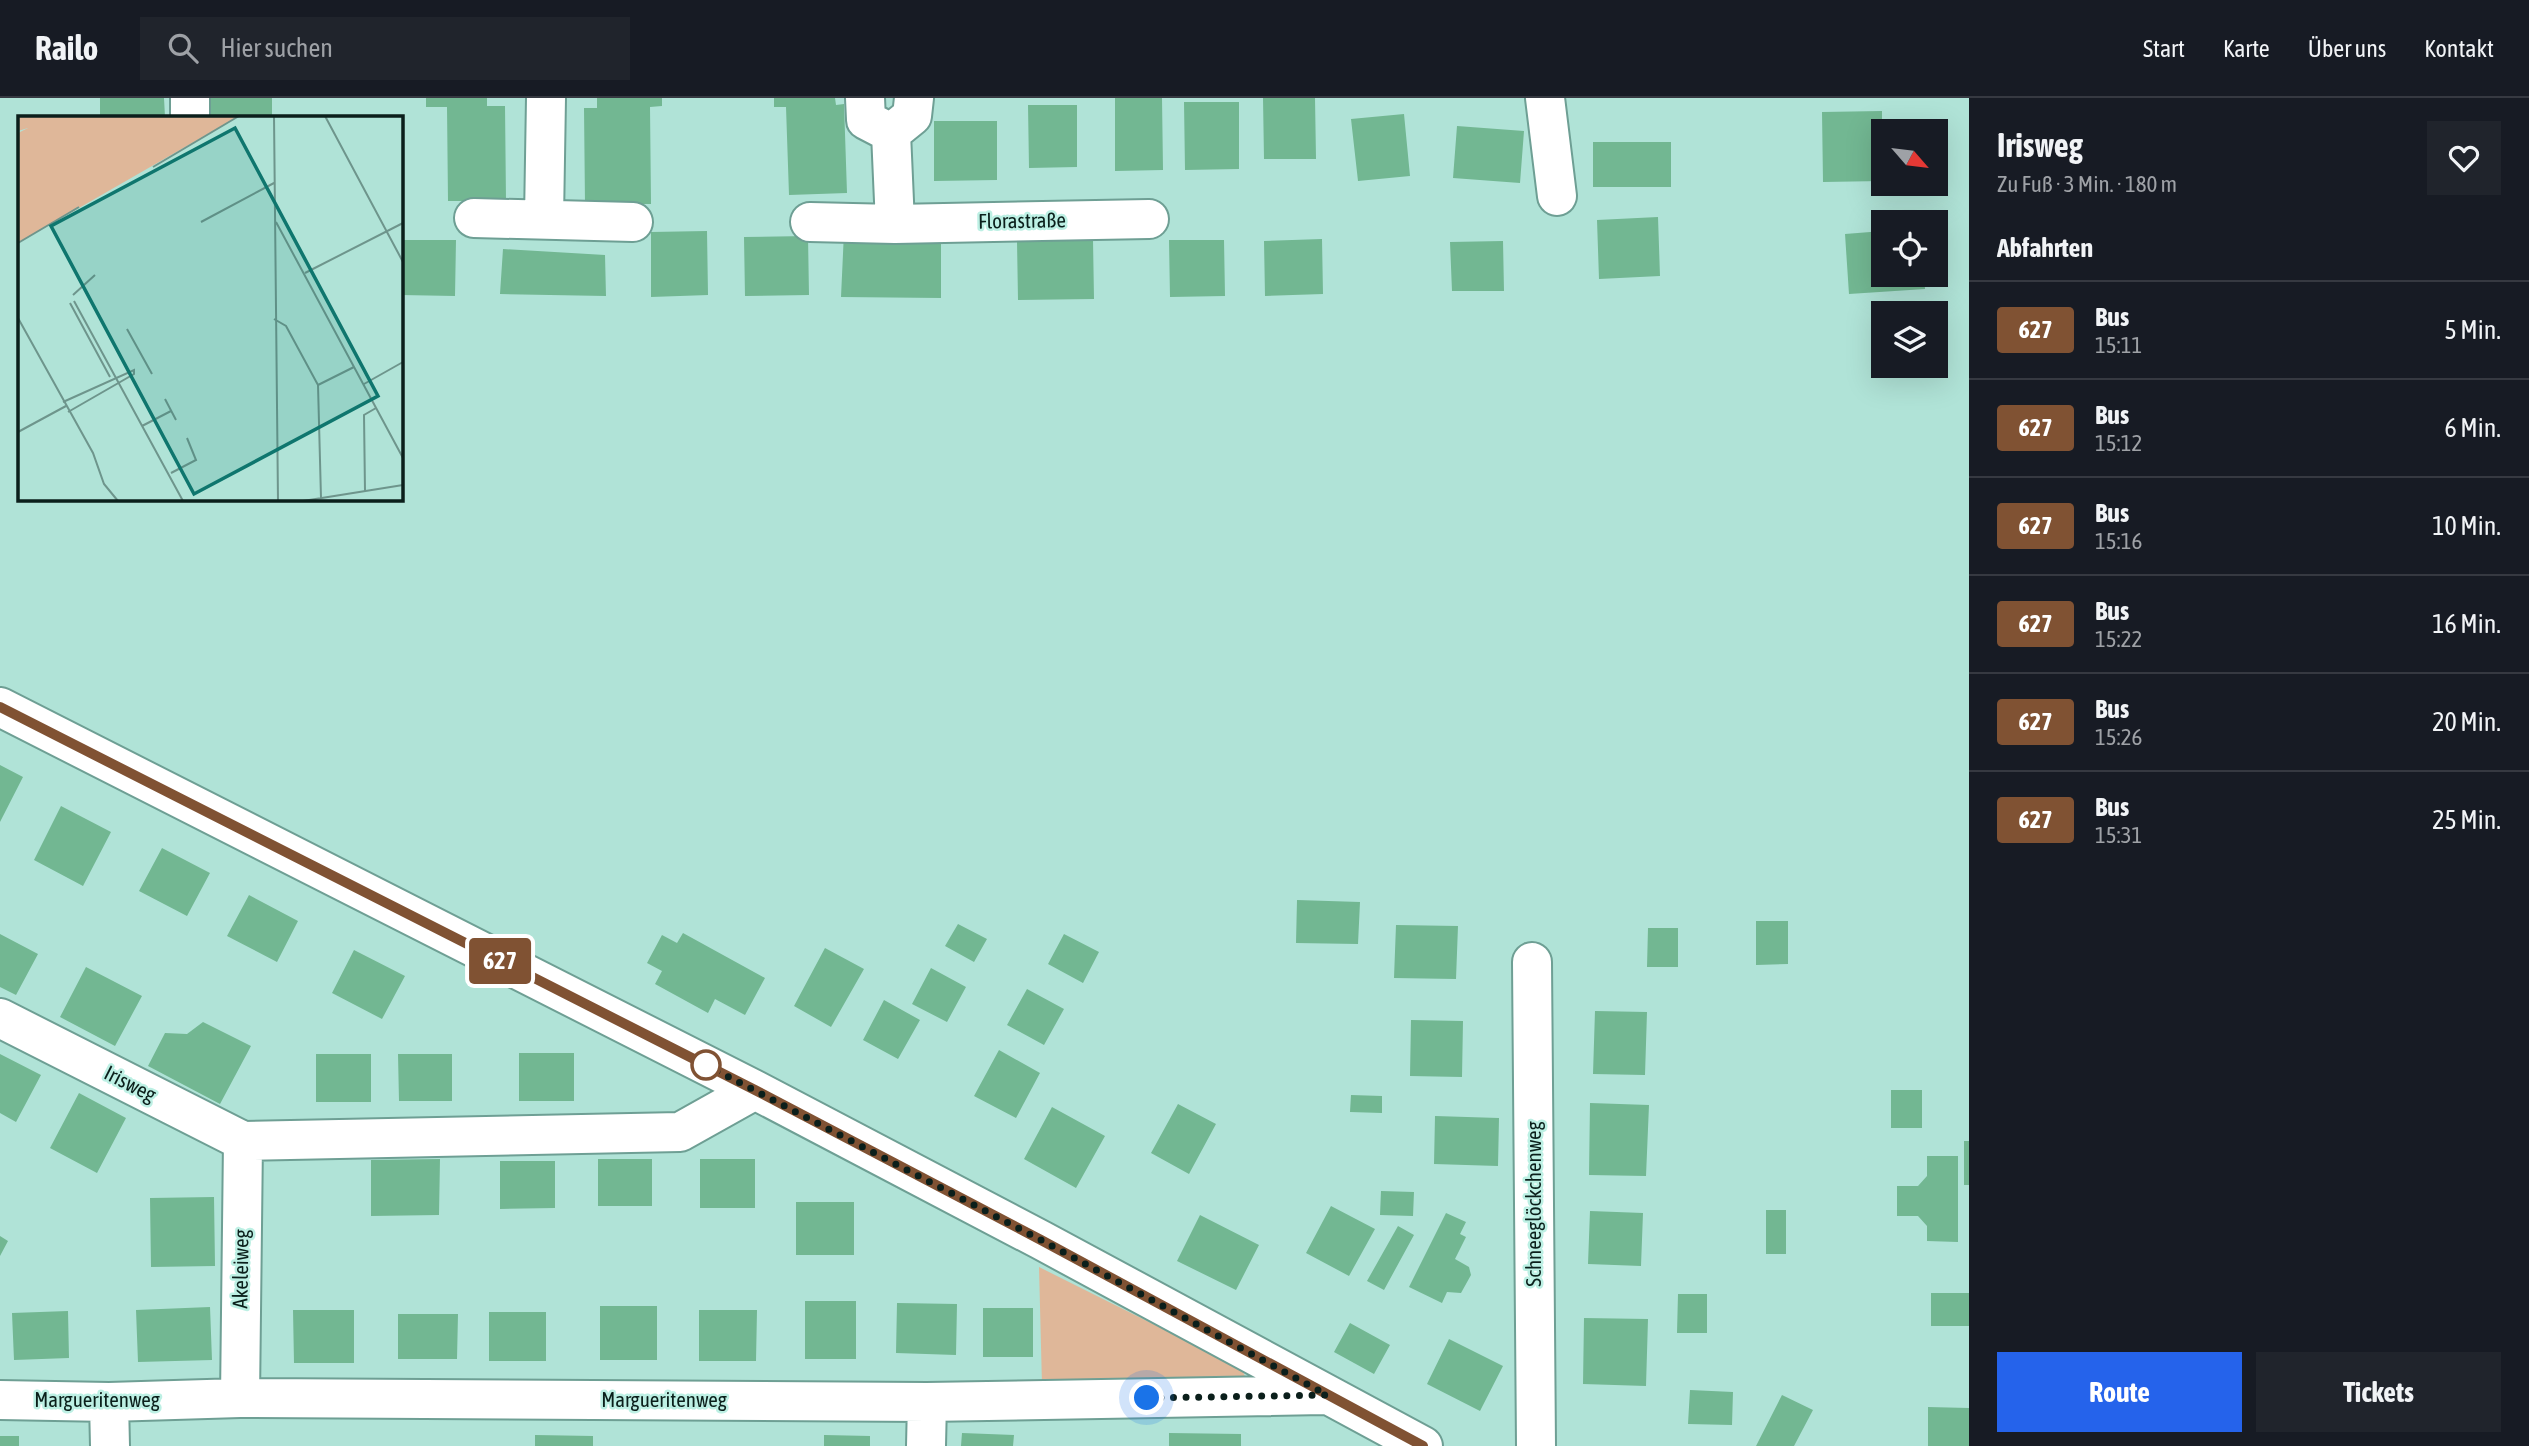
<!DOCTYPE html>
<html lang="de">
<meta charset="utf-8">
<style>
:root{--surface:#171b24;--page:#20242c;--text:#f1f3f6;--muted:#9ea1a6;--line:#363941;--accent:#2563eb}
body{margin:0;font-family:"Asap Condensed",sans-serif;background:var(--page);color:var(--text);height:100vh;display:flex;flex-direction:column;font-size:26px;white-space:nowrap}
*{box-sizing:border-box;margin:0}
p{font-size:23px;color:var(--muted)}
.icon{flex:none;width:38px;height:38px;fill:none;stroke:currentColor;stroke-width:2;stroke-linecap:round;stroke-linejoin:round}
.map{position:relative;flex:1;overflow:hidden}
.sheet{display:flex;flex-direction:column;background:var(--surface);width:560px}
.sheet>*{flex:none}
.badge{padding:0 14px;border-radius:5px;font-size:24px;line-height:46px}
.needle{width:46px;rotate:118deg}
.controls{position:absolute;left:1871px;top:21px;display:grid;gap:14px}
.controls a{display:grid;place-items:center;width:77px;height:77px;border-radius:0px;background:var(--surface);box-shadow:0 7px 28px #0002;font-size:35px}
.you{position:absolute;width:35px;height:35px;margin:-18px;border:5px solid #fff;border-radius:50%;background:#1a73e8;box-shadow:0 0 0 10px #1a73e833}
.map>.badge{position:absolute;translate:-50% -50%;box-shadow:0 0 0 4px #fff}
h2{padding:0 28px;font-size:26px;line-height:63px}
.round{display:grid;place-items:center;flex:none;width:74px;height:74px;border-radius:0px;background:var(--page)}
.head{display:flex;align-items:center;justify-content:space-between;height:119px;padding:0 28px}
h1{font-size:33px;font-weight:700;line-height:52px}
.button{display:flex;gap:14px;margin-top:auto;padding:14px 28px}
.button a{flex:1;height:80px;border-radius:0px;background:var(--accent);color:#fff;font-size:28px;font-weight:700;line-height:80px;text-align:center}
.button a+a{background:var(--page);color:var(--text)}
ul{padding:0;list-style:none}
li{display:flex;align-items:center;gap:21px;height:98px;padding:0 28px;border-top:2px solid var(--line)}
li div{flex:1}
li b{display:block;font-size:26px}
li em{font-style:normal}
li .badge{min-width:77px;font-weight:700;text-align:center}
header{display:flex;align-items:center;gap:42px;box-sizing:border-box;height:98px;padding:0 35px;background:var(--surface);border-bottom:2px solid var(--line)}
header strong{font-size:33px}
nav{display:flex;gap:38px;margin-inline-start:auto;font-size:24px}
.search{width:490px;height:63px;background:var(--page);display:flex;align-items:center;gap:18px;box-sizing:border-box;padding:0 24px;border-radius:0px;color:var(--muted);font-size:26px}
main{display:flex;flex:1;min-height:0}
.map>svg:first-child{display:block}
.green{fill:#dfb799}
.building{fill:#72b792}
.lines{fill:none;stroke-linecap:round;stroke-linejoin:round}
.minor-casing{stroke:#6e9f94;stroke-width:42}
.minor{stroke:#fff;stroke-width:38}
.line-casing{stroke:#fff;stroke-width:16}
.line{stroke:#805233;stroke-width:10}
.walk{stroke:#0b1f1b;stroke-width:7;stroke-dasharray:0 12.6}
.stop-dot{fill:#fff;stroke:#805233;stroke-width:3.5}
.labels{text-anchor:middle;stroke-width:5;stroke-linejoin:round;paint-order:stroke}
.street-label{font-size:21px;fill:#0b1f1b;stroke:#bdf0e4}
.inset-road{fill:none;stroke:#6e958c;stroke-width:2}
.view{fill:#0f766e;fill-opacity:0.15;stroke:#0f766e;stroke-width:3.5}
.inset-edge{fill:none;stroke:#0b1f1b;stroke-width:3.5}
</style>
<header>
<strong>Railo</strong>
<div class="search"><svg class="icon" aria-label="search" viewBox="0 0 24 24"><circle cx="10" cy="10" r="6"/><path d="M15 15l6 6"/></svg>Hier suchen</div>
<nav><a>Start</a><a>Karte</a><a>Über uns</a><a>Kontakt</a></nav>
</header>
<main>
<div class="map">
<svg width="1969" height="1348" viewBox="0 0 1969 1348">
<rect width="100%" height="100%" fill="#b0e3d7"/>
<path class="green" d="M1039 1169 1241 1270 1246 1280 1042 1287Z"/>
<path class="building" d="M100 0H164L165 19H100Z
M204 0H272V19H204Z
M426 0H487V8H505L506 103H448L447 9H426Z
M597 0H662V8L650 9 651 106H585L584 10H597Z
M774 0H835L836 7 844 6 847 95 789 97 786 9H774Z
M1115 0H1162L1163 72 1115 73Z
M1263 0H1315L1316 61H1264Z
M1184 4H1239V71L1185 72Z
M1028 7H1077V69L1029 70Z
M1882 13V83L1823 84 1822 14Z
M1404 16 1410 78 1358 83 1351 21Z
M934 23H997V82L934 83Z
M1457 28 1524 33 1520 85 1453 80Z
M1593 44H1671V89H1593Z
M1658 119 1660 178 1599 181 1597 122Z
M707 133 708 197 651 199V134Z
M1883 133V177H1924L1925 191 1849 196 1845 136Z
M844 134 941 138V200L841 199Z
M808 138 809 197 745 198 744 139Z
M1322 141 1323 196 1265 198 1264 143Z
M401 142H456L455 198 401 197Z
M1093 142 1094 201 1018 202 1017 143Z
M1169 142H1224L1225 198 1170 199Z
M1503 143 1504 193H1452L1450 144Z
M503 151 605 157 606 198 500 196Z
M0 667 23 679 0 724Z
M61 708 111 734 83 788 34 762Z
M162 750 210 775 187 818 139 793Z
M249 797 298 823 277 864 227 838Z
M1297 802 1360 804 1358 846 1296 845Z
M1756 823H1788V866L1756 867Z
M958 826 987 841 974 864 945 848Z
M1396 827 1458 828 1456 881 1394 880Z
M1648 830H1678V869H1647Z
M683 835 765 880 745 917 715 901 708 915 655 886 662 873 647 865 662 837 677 845Z
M0 836 38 856 16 897 0 889Z
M1064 836 1099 854 1083 885 1048 866Z
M825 850 864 871 831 929 794 908Z
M354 852 405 878 382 921 332 895Z
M86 869 142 898 115 948 60 919Z
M931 870 966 889 947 924 912 906Z
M1027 891 1064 911 1044 947 1007 927Z
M884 902 920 922 898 961 863 942Z
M1595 913 1647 914 1645 977 1593 976Z
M1411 922 1463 923 1462 979 1410 978Z
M203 924 251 948 220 1006 148 968 165 935 187 936Z
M999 952 1040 975 1016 1020 974 998Z
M519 955H574V1003H519Z
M0 956 41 977 16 1024 0 1015Z
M316 956H371V1004H316Z
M398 956H452V1003H399Z
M1891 992H1922V1030H1891Z
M79 995 126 1020 97 1075 50 1050Z
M1351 997 1382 998V1015L1350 1014Z
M1590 1005 1649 1007 1646 1078 1589 1077Z
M1178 1006 1216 1026 1189 1076 1151 1055Z
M1052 1009 1105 1038 1076 1090 1024 1061Z
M1435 1018 1499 1020 1498 1068 1434 1066Z
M1964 1043H1969V1087H1964Z
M1927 1058H1958V1144L1927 1143V1128L1918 1118H1897V1088H1918L1927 1078Z
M440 1061 439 1117 371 1118V1062Z
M598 1061H652V1108H598Z
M700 1061H755V1110H700Z
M500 1063H555V1110L500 1111Z
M1381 1093 1414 1094 1413 1118 1380 1117Z
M214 1099 215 1168 151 1169 150 1100Z
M796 1104H854V1157H796Z
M1331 1108 1375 1131 1349 1178 1306 1155Z
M1766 1112H1786V1156H1766Z
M1590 1113 1643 1115 1641 1168 1588 1166Z
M1446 1115 1466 1124 1460 1136 1466 1139 1455 1161 1469 1169 1471 1177 1461 1195 1447 1194 1442 1205 1409 1189Z
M1200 1117 1259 1147 1236 1192 1177 1163Z
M1398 1128 1414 1137 1384 1192 1367 1183Z
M0 1138 8 1143 0 1158Z
M1931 1195H1969V1228H1931Z
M1678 1196H1707V1235H1677Z
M805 1203H856V1261H805Z
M897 1205 957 1206 956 1257 896 1255Z
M600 1208H657V1262H600Z
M210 1209 212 1262 138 1264 136 1212Z
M983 1210H1033V1259H983Z
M293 1212H354V1265H294Z
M699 1212H757L756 1263H699Z
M68 1213 69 1260 14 1262 12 1215Z
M489 1214H546V1263H489Z
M398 1216H458L457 1261H398Z
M1584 1220 1648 1221 1646 1288 1583 1286Z
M1350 1225 1390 1247 1374 1276 1334 1254Z
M1449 1241 1503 1268 1480 1313 1427 1286Z
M1690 1292 1733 1294 1732 1327 1688 1326Z
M1782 1297 1813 1312 1794 1348H1756Z
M1928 1309 1969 1310V1348H1928Z
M962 1335 1014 1337 1013 1348H961Z
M1169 1335 1241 1336V1348H1169Z
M535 1337 593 1338V1348H535Z
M824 1337 870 1338V1348H824Z
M0 1338H19V1348H0Z"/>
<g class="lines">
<defs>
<path id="minor" d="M865 0 866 22 891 35 912 18 914 0
M1545 0 1557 98
M190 19V0
M891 35 895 126
M474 120 633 124
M544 121 546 0
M810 124 895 126 1149 121
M0 609 755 992 1041 1142 1423 1348
M1532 864 1536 1348
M0 920 243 1043 680 1034 755 992
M240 1300 243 1043
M0 1302 109 1304 240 1300 927 1304 1324 1297
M109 1304 110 1348
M926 1348 927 1304"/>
</defs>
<use href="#minor" class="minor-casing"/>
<use href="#minor" class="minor"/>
</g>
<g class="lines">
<defs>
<path id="line" d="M0 609 755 992 1041 1142 1423 1348"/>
</defs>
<use href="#line" class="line-casing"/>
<use href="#line" class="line"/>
<path class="walk" d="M706 967 1041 1142 1327 1297 1147 1300"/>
</g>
<circle class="stop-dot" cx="706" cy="967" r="14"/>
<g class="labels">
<g class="street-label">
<text transform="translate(1022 123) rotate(-1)" y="7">Florastraße</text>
<text transform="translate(130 986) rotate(27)" y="7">Irisweg</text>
<text transform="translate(1534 1106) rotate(-90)" y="7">Schneeglöckchenweg</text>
<text transform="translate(241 1171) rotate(-89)" y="7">Akeleiweg</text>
<text x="97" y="1309">Margueritenweg</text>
<text x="664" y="1309">Margueritenweg</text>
</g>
</g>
<g transform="translate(18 18)">
<rect width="385" height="385" fill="#b0e3d7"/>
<path d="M0 0 36 1 221 0 0 127V17L10 12 0 15Z" fill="#dfb799"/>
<path class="inset-road" d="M256 0 260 385M307 0 385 146M135 51 221 0M183 106 256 67M258 106 385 342M0 127 61 91M287 157 385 107M55 179 77 159M56 185 165 385M52 187 92 261M0 202 75 337 86 368 100 385M256 203 268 210 300 269 303 382M109 213 134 258M346 268 385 246M300 269 336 251M147 283 158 304M45 286 116 254V258L50 296M124 310 153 295M0 316 48 290M153 357 178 344 169 322M347 375 346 299 358 292M285 385 385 369"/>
<path class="view" d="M217 12 360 280 176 378 33 110Z"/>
<rect width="385" height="385" class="inset-edge"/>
</g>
</svg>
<div class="controls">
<a><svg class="needle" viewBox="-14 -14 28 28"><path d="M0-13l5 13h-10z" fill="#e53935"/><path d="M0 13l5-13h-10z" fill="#9ea1a6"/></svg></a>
<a><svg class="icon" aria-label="locate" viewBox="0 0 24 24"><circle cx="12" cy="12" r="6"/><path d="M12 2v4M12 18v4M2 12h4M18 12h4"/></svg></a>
<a><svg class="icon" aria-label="layers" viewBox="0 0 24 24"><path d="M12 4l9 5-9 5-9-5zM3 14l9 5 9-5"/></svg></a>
</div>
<div class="you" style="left:1147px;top:1300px"></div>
<b class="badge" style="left:500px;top:863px;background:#805233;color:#fff">627</b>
</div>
<section class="sheet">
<div class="head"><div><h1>Irisweg</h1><p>Zu Fuß · 3 Min. · 180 m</p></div><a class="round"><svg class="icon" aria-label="heart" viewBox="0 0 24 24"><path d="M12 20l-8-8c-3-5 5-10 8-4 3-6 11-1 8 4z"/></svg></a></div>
<h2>Abfahrten</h2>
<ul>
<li><span class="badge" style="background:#805233;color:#fff">627</span><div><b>Bus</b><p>15:11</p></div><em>5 Min.</em></li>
<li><span class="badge" style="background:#805233;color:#fff">627</span><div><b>Bus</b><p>15:12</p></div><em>6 Min.</em></li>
<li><span class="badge" style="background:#805233;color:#fff">627</span><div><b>Bus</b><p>15:16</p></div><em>10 Min.</em></li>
<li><span class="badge" style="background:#805233;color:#fff">627</span><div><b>Bus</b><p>15:22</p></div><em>16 Min.</em></li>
<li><span class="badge" style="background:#805233;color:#fff">627</span><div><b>Bus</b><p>15:26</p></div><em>20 Min.</em></li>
<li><span class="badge" style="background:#805233;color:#fff">627</span><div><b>Bus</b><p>15:31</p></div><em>25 Min.</em></li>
</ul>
<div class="button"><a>Route</a><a>Tickets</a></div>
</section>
</main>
